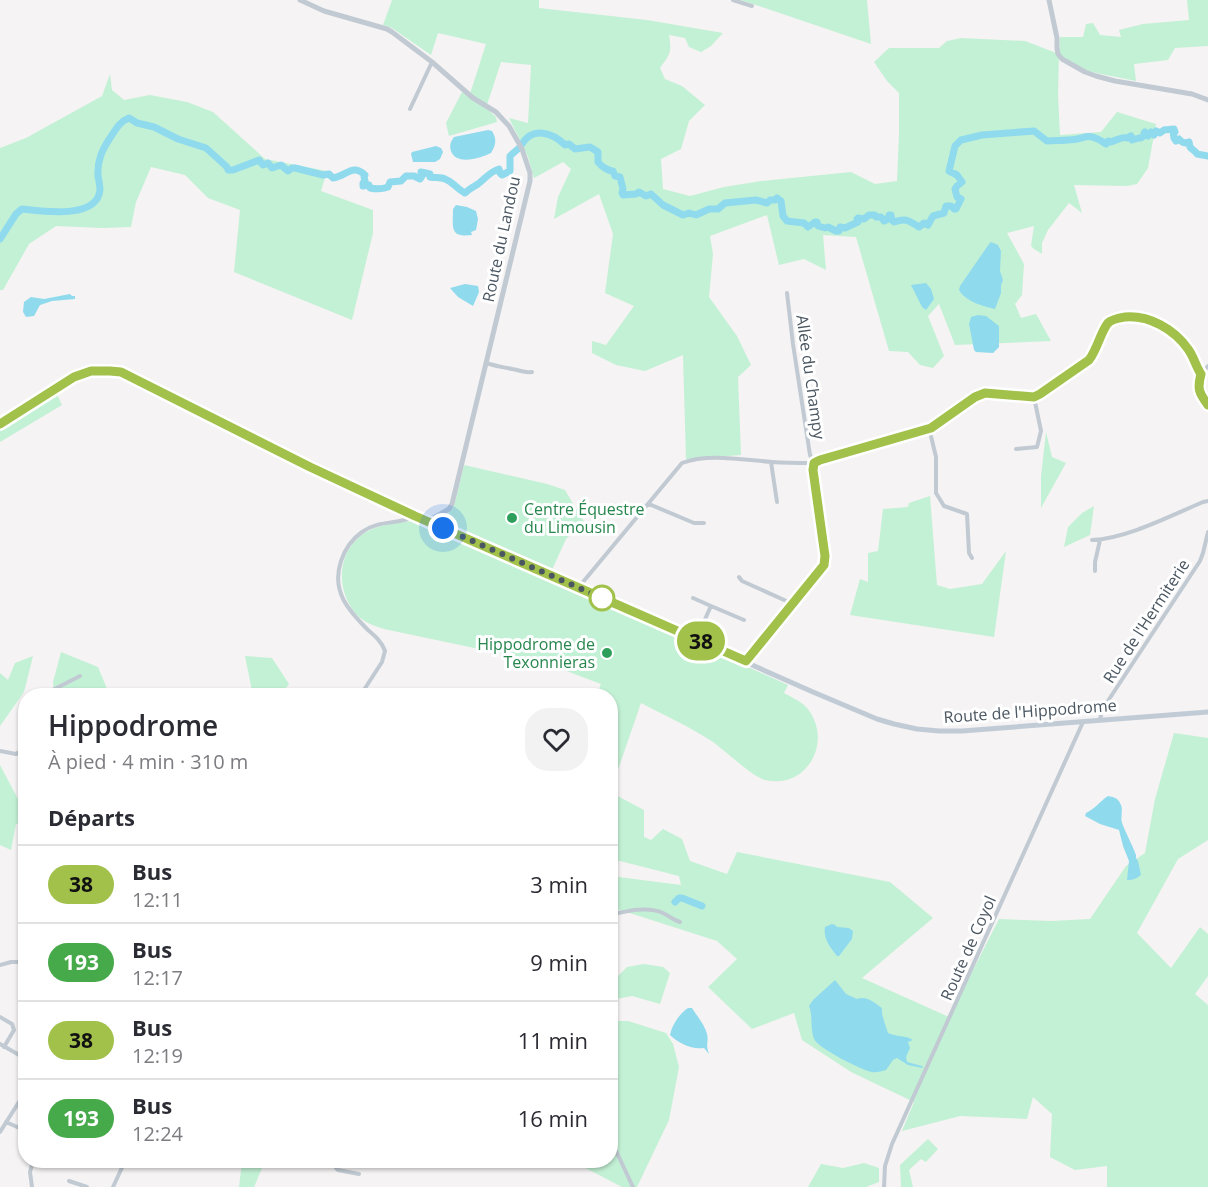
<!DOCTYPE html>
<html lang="fr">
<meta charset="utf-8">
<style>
:root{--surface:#fff;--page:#f2f2f3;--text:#2b2b33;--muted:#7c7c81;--line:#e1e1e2}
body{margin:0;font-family:"Open Sans",sans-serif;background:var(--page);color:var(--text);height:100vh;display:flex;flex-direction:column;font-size:22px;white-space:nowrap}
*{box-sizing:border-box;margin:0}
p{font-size:20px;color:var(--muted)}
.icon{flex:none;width:33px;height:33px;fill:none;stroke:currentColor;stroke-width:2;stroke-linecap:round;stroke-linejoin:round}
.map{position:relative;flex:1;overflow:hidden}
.details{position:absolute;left:18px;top:688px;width:600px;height:480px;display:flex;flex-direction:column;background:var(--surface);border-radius:24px;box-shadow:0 2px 4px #0004}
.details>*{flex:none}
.badge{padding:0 12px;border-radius:20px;font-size:21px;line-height:39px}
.you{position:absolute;width:30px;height:30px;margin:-15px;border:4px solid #fff;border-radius:50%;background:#1a73e8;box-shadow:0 0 0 9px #1a73e833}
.map>.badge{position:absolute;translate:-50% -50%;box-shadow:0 0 0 3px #fff}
h2{padding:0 30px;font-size:22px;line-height:54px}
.round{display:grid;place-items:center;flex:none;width:63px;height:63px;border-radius:24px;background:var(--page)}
.summary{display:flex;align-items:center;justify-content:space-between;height:102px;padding:0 30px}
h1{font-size:28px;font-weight:600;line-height:45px}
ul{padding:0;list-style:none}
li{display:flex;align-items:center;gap:18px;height:78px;padding:0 30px;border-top:2px solid var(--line)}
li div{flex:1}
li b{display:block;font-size:22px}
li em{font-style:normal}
li .badge{min-width:66px;font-weight:700;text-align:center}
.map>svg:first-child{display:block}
.green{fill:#c3f1d5}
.water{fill:#90daee}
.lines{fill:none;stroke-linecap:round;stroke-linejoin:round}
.river{stroke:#90daee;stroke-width:7}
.minor{stroke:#c1cad2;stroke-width:4}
.tertiary{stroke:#c1cad2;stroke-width:5}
.secondary{stroke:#c1cbd6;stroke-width:5}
.line-casing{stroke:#fff;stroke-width:14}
.line{stroke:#a2c14b;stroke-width:9}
.walk{stroke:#4a5661;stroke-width:6;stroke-dasharray:0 10.8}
.leisure-dot{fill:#2e9e5b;stroke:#fff;stroke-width:2}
.stop-dot{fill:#fff;stroke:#a2c14b;stroke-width:3}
.labels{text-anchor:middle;stroke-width:6;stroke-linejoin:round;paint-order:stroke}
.street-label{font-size:16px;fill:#4a5661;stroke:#fff}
.leisure-label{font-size:16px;fill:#27864d;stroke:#fff;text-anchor:start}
</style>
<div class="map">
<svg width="1208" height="1187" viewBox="0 0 1208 1187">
<rect width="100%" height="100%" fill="#f5f3f3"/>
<path class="green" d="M392 0H539V8L647 20 723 33 711 46 701 52 689 47 685 38 669 35C672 53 670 54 660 68L665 79 682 86 705 105 689 121 681 149 661 159 663 189 690 196 724 187 761 181 851 172 875 184 897 181 899 134V93L887 81 874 62 889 48H939L947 41 961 38 1025 41 1059 54 1060 37H1083L1086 24 1093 23 1100 35 1121 37 1119 30 1143 24 1189 20 1187 0H1208V46L1175 48 1168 60 1134 64 1136 81 1086 71 1059 55 1058 95 1060 135 1101 132 1117 112 1156 124 1148 168 1137 184 1127 186 1074 185 1082 213 1069 203 1048 230 1042 243V254L1034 249 1031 246 1034 226 1007 233 1024 264 1022 295 1015 304 1021 318 1036 314 1051 341 955 345 939 304 928 316 944 356 933 368 920 365 908 352 889 351 856 237 823 235 826 270 804 259 779 265 767 215 710 236 713 254 709 297 737 336 751 365 738 377 741 455 686 459 683 355 645 371 616 365 592 353V341L606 345 634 306 605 293 613 234 599 194 554 219 558 197 571 169 563 162 534 178 528 157 509 118 528 123 531 65 501 62 486 108 496 117 497 122 449 136 446 123 462 92 469 97 486 44 438 33 431 55 392 28 383 25Z
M740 0H867L871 44 750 3Z
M110 74 112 90 124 100 150 95 187 102 213 112 265 159 327 171 321 191 373 210V233L352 320 234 272 240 210 208 198 185 175 151 167 136 202 131 227 102 228 56 226 29 244 3 290H0V148L26 138 102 96Z
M56 392 62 405 0 442V424Z
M1046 432 1052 457 1066 463 1041 508V476Z
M464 465 547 484 565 490 584 522 566 539 551 572 439 521 447 515 454 506Z
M930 496 937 585 950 589 982 584 1006 551 994 637 850 615 860 579 868 582V553L878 551 883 509 908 507 909 503Z
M1094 506 1090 535 1064 547 1068 527 1082 513Z
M413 521H417L665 630 788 685 784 693C791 697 801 701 807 708 834 741 807 790 765 780 751 776 724 749 710 740 688 726 664 715 641 703L611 790 610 696H596L601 684 561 669 526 659 384 629C375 626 366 623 359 617 336 594 335 554 363 534 378 524 396 523 413 521Z
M61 652 98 667 110 696 99 695 98 696H54L53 682Z
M33 656 24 692 0 726V673L8 680 15 663Z
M245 656 272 658 289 684 280 696H253Z
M1174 733 1208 738V840L1178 859 1137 933 1171 968 1200 927 1208 934V976L1195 994 1208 1005V1187H1107V1166L1075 1170 1050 1157 1052 1114 1033 1097 1027 1119 960 1116 902 1131 914 1102 851 1072 802 1040 794 1013 752 1029 708 987 737 959 717 941 611 907V876L681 885 679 876 612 859 610 857V792L644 810V837L651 840 663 829 682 839 690 861 727 874 737 852 890 882 933 918 862 978 949 1017 999 919 1051 921 1090 919 1126 866 1145 853 1155 799Z
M0 765 19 801 25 800V823L16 824 11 850 0 845Z
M644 964 663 967 670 973 660 1004 632 996 611 1000V991L613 981 627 967Z
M611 1021H628L666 1033 673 1044 679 1067 669 1120 637 1187H622L572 1161H610Z
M928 1139 938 1149 926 1162 921 1159 909 1170 913 1187H901L900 1165Z
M242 1161H265L254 1187H239Z
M864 1163 879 1168V1182L866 1187H808L821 1164 843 1168Z"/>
<path class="water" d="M488 130 492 131C497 139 496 145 491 153 481 158 456 166 451 151 449 145 451 141 454 137Z
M436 146 441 148 443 152 440 159 435 162H413L411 154 412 152Z
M456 205 467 207 476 211 478 219 476 230 471 232 472 235C449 238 453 227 453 209Z
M991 242 998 245 1001 251 1000 271 1003 280 1001 285V293L995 309C983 306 966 302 959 290L960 286 989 244Z
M926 283 931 289 934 299 926 310 922 307 911 285Z
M465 284 478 286 479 292 473 306 458 297 450 288Z
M70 294 72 296H75V299L52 301 40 305 34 316 26 317 23 312 24 302 31 297 44 299Z
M978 315 986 316 999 326V347L993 353 976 352 974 350 969 324 971 317Z
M1108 796C1113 797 1118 798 1120 803 1124 809 1120 816 1122 823 1126 834 1132 844 1136 855V858L1138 861 1141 875C1136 879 1133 880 1127 880L1129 861 1123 846 1119 830 1100 824 1085 816 1086 813C1095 809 1100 801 1108 796Z
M832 924 835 925 837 927 849 928 853 931 852 939 839 956H837C830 947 823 939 825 927Z
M835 980 846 994 857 999C866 995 875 1003 882 1008 881 1015 886 1026 888 1033 896 1037 906 1035 913 1040L908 1042 910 1048 906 1057 907 1062 922 1066 923 1068 908 1065 897 1058 893 1060 886 1070C881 1071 877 1073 872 1072 861 1070 818 1048 814 1039 810 1029 813 1016 809 1006L813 1000Z
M688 1008H692C697 1016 705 1025 707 1034 709 1043 705 1043 709 1054L704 1048C692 1050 678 1043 670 1035 672 1025 679 1014 688 1008Z"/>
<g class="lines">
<path class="river" d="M522 144C533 126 553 133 565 145L569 144 575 149 590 147 598 152V162C601 166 608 171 613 171L615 176 620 177 623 189 622 193 623 195 636 194 639 192 646 196 651 194 663 205 683 215 689 213 696 215 709 209H718L725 203 756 200 767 203 770 200H775L777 198 781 201 783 216 787 221 804 223 808 227 815 222H817L818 226 825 228 828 227 836 231H839L840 227 845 228 858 222 857 219 858 218 864 219 869 215H875L876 217H881L884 221 888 219 889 215H891L892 220 894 222C906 218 908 220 919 227L924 223 928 225 933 216 944 213 946 206H951L954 209H956L961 199 957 197 955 189 957 186 962 182 957 175 949 171 955 146 961 140 982 135 1034 131 1047 141C1054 140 1061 141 1068 140 1087 140 1085 130 1106 144L1108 141 1110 142C1116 141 1122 136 1127 138L1131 136 1132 140 1139 138H1141L1145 135 1144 133 1145 132 1148 136 1151 132 1154 135 1156 131 1160 133 1164 130 1174 129 1175 132H1173L1174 138 1176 141 1179 139C1182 143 1185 144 1189 142L1190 147C1192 150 1195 150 1197 154L1208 156
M0 239 16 214 22 209C41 211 97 220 100 190 100 186 99 181 98 176 97 161 102 150 110 138 116 129 119 122 129 118L137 123 154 127 178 139 206 148 227 167 228 170H233L259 160 263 165 268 163 272 168 281 165 288 171 292 168H295L323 175 329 174 333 178C347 176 352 163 365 175L364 177 365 181 363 183V186L369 185 370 188C375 189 383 189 388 187L390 182 401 181 406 176H414L420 179 422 176 421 172 430 174V177C435 178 441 177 445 179 453 182 457 189 465 193 469 189 473 187 478 184 485 179 489 172 499 169L500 173 502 175 510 171V156L519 148
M675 902 679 898H682L702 906"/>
<path class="minor" d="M733 0 752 6
M410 109 432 62
M787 293 793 344 810 455 814 463
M486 363C495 366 503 367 512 369 519 370 524 373 532 372
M1208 366C1194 381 1196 390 1208 405
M929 428 936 457V493L944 506 967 514 969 553 972 558
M1016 449 1037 447 1041 431 1034 397
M771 462 777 502
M649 504 694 523H704
M1092 540C1126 539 1172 515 1203 502L1208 501
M1095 571V562L1100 540
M739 577 742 581 793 604
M578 588 682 463C708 453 744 460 772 462 786 463 800 463 814 463
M693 598 711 606
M696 639 711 606 744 620
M746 661 824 565 825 556 813 470 814 463 820 460 931 428 975 397 985 393 1034 397 1040 394 1089 360C1095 353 1099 345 1102 336 1104 331 1105 327 1108 323 1112 319 1119 318 1125 317 1149 315 1174 329 1188 349 1194 357 1196 367 1201 374
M41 696 80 676
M360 696 382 662 385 651C382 642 375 636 368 630 348 610 331 591 341 561 345 549 352 539 362 532 380 519 400 525 415 516
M1100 720 1102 710 1200 561 1203 553 1208 532
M0 751 16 754 24 749V725L26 720
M610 915C627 911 647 906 663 913 669 916 674 920 680 922
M0 965 11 962H26
M0 1017 12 1024 14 1030 4 1047
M0 1044 26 1059
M6 1122 26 1131
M610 1123 614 1124C617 1131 616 1135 612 1140
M0 1132 24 1094 25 1086
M610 1138 633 1187
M337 1161 336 1168 338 1170 359 1174
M69 1181 87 1187
M32 1187 30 1172 33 1161
M113 1187 125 1161
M884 1187 885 1166 892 1144 1083 722"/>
<path class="tertiary" d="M300 0 324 11 387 29 392 32 432 62 473 98 496 112 509 126 522 149 530 173V181L452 504 449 509 428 521
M1049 0 1057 38V48L1058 54 1062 59 1085 72 1096 76 1115 81 1192 94 1208 100"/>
<path class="secondary" d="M0 424 74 377 91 371H110L121 372 289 458 415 516 813 692 877 719 894 724 917 729 939 731H962L1208 712"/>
</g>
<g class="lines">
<defs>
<path id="line" d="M0 424 74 377 91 371H110L121 372 310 467 415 516 746 661 824 565 825 556 813 470 814 463 820 460 931 428 975 397 985 393 1034 397 1040 394 1089 360C1097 350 1101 331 1108 323 1112 319 1119 318 1125 317 1149 315 1174 329 1188 349 1194 357 1196 367 1201 374 1197 389 1199 393 1208 405"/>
</defs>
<use href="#line" class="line-casing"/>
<use href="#line" class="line"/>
<path class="walk" d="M443 528 602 598"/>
</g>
<g class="leisure-dot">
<circle cx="512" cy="518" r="6"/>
<circle cx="607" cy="653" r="6"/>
</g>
<circle class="stop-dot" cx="602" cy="598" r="12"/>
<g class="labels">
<g class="street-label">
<text transform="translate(501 239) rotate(-78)" y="6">Route du Landou</text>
<text transform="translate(811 377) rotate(82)" y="6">Allée du Champy</text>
<text transform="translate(1146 621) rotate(-57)" y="6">Rue de l'Hermiterie</text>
<text transform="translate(1030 711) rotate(-4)" y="6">Route de l'Hippodrome</text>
<text transform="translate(968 948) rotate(-66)" y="6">Route de Coyol</text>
</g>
<g class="leisure-label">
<text x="524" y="515">Centre Équestre<tspan x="524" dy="18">du Limousin</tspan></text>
<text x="595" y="650" text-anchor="end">Hippodrome de<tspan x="595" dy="18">Texonnieras</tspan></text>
</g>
</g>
</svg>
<div class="you" style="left:443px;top:528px"></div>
<b class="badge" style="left:701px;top:641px;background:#a2c14b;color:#111">38</b>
<section class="details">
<div class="summary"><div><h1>Hippodrome</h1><p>À pied · 4 min · 310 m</p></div><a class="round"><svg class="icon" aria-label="heart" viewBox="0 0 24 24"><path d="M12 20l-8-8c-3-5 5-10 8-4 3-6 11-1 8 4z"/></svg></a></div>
<h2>Départs</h2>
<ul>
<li><span class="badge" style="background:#a2c14b;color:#111">38</span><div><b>Bus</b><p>12:11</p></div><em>3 min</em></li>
<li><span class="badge" style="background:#46a94a;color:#fff">193</span><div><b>Bus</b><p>12:17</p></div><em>9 min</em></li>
<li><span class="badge" style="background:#a2c14b;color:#111">38</span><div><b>Bus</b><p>12:19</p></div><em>11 min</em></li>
<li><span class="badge" style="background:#46a94a;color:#fff">193</span><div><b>Bus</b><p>12:24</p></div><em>16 min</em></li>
</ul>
</section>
</div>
